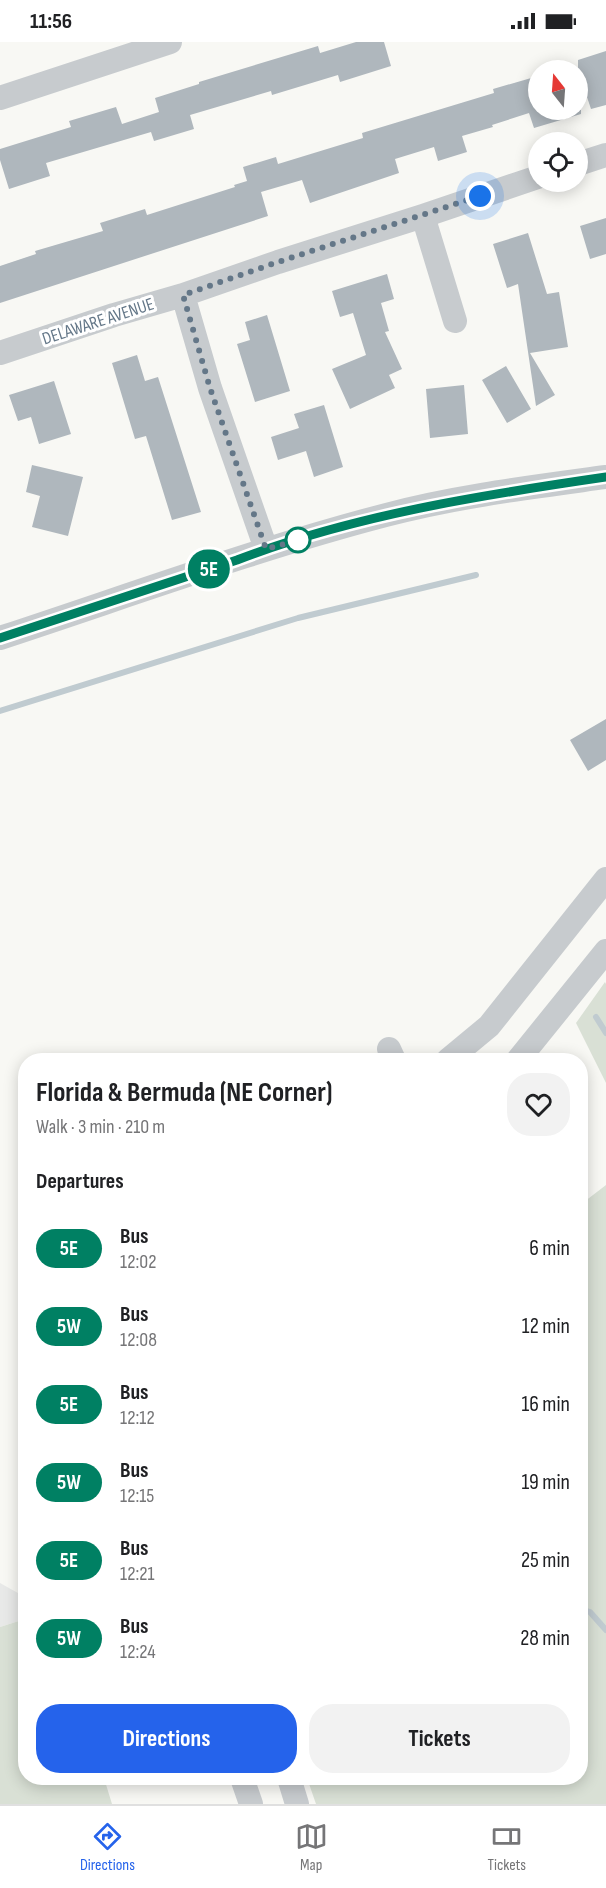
<!DOCTYPE html>
<meta charset="utf-8">
<style>
:root{--surface:#fff;--page:#f2f2f2;--text:#202124;--muted:#757577;--line:#e0e0e0;--accent:#2563eb}
body{margin:0;font-family:"Sofia Sans Condensed",sans-serif;background:var(--page);color:var(--text);height:100vh;display:flex;flex-direction:column;font-size:22px;white-space:nowrap}
*{box-sizing:border-box;margin:0}
p{font-size:20px;color:var(--muted)}
.icon{flex:none;width:33px;height:33px;fill:none;stroke:currentColor;stroke-width:2;stroke-linecap:round;stroke-linejoin:round}
.map{position:relative;flex:1;overflow:hidden}
.side{position:absolute;left:18px;top:1011px;width:570px;height:732px;display:flex;flex-direction:column;background:var(--surface);border-radius:24px;box-shadow:0 3px 15px #0003}
.side>*{flex:none}
.badge{padding:0 12px;border-radius:20px;font-size:21px;line-height:39px}
.needle{width:39px;rotate:343deg}
.fabs{position:absolute;left:528px;top:18px;display:grid;gap:12px}
.fabs a{display:grid;place-items:center;width:60px;height:60px;border-radius:50%;background:var(--surface);box-shadow:0 3px 15px #0003;font-size:30px}
.you{position:absolute;width:30px;height:30px;margin:-15px;border:4px solid #fff;border-radius:50%;background:#1a73e8;box-shadow:0 0 0 9px #1a73e833}
.map>.badge{position:absolute;translate:-50% -50%;box-shadow:0 0 0 3px #fff}
h2{padding:0 18px;font-size:22px;line-height:54px}
.round{display:grid;place-items:center;flex:none;width:63px;height:63px;border-radius:24px;background:var(--page)}
.summary{display:flex;align-items:center;justify-content:space-between;height:102px;padding:0 18px}
h1{font-size:28px;font-weight:700;line-height:45px}
.cta{display:flex;gap:12px;margin-top:auto;padding:12px 18px}
.cta a{flex:1;height:69px;border-radius:24px;background:var(--accent);color:#fff;font-size:24px;font-weight:700;line-height:69px;text-align:center}
.cta a+a{background:var(--page);color:var(--text)}
ul{padding:0;list-style:none}
li{display:flex;align-items:center;gap:18px;height:78px;padding:0 18px}
li div{flex:1}
li b{display:block;font-size:22px}
li em{font-style:normal}
li .badge{min-width:66px;font-weight:700;text-align:center}
.status{display:flex;justify-content:space-between;align-items:center;height:42px;padding:0 30px;background:var(--surface);direction:ltr}
.status svg{height:16px;fill:currentColor}
.tab-bar{display:flex;justify-content:space-around;align-items:center;height:84px;border-top:2px solid var(--line);background:var(--surface);font-size:16px;color:var(--muted)}
.tab-bar a{display:grid;justify-items:center;gap:3px}
.tab-bar .on{color:var(--accent)}
.map>svg:first-child{display:block}
.built{fill:#e8e9e8}
.green{fill:#d9e0d5}
.lines{fill:none;stroke-linecap:round;stroke-linejoin:round}
.stream{stroke:#c0cbd0;stroke-width:6}
.building{fill:#afb7bd}
.minor{stroke:#c7cbce;stroke-width:24}
.line-casing{stroke:#fff;stroke-width:14}
.line{stroke:#008063;stroke-width:9}
.walk{stroke:#647788;stroke-width:6;stroke-dasharray:0 10.8}
.stop-dot{fill:#fff;stroke:#008063;stroke-width:3}
.labels{text-anchor:middle;stroke-width:6;stroke-linejoin:round;paint-order:stroke}
.street-label{font-size:18px;fill:#647788;stroke:#fff}
</style>
<div class="status"><b>11:56</b><svg viewBox="0 0 49 12"><path d="M0 12V9h3v3zM5 12V6h3v6zM10 12V3h3v9zM15 12V0h3v12zM26 1h20v11H26zM47 4h2v5h-2z"/></svg></div>
<div class="map">
<svg width="606" height="1762" viewBox="0 0 606 1762">
<rect width="100%" height="100%" fill="#f8f8f4"/>
<path class="built" d="M0 1541 25 1555V1577L0 1585Z"/>
<path class="green" d="M605 940 606 942V1041L576 981Z
M606 1143V1762H316L307 1736H580V1163Z
M25 1577 26 1736H104L112 1762H0V1585Z"/>
<g class="lines">
<path class="stream" d="M0 669 298 576 476 533
M596 975 606 991
M580 1567 590 1570 606 1588"/>
</g>
<path class="building" d="M356 0H384L391 24 340 40 338 33 272 53 271 49 190 73 194 87 154 99 151 90 46 121 50 134 9 147 0 118V107L71 85 69 79 116 65 122 82 159 70 155 56 199 42V40L318 4 320 11Z
M606 9V63L591 67 586 52 578 55V18Z
M538 34V68H581V72L534 86 529 71 492 83 493 85 462 94 467 110 438 119 434 105 395 117 399 131 310 161 302 138 261 150 268 174 0 261V224L36 212 35 209 103 189 100 181 145 167 147 173 235 145 234 143 247 139 243 125 276 115 278 122 363 96 362 91 494 51 493 47Z
M606 176V212L590 217 580 184Z
M528 191 547 252 559 250 568 305 530 311 555 353 536 364 518 242 507 246 493 202Z
M387 232 394 257 381 261 389 289 385 290 402 327 389 333 395 346 350 367 332 327 366 313 353 271 340 275 332 249Z
M267 273 290 349 255 360 237 302 250 298 245 280Z
M137 313 145 339 158 335 201 470 172 478 146 394 135 397 112 321Z
M506 324 531 367 507 381 482 338Z
M54 339 71 392 39 402 31 375 18 379 9 353Z
M464 343 468 392 430 396 426 347Z
M324 363 343 425 314 435 306 409 278 418 271 395 299 386 294 372Z
M32 423 83 435 68 494 32 485 40 454 26 450Z
M606 677V718L588 729 570 698Z"/>
<g class="lines">
<path class="minor" d="M0 56 170 0
M578 122 606 113
M423 174 455 279
M183 253 210 346 266 507
M0 311 114 273 183 253 278 220 423 174 538 135
M0 596C128 554 256 507 386 473 458 454 533 445 606 435
M389 1007 394 1018
M448 1018 489 984 606 837
M518 1018 606 909
M242 1736 251 1762
M289 1736 297 1762"/>
</g>
<g class="lines">
<defs>
<path id="line" d="M0 596 237 518C354 473 482 453 606 435"/>
</defs>
<use href="#line" class="line-casing"/>
<use href="#line" class="line"/>
<path class="walk" d="M298 498 306 496 266 507 210 346 183 253 278 220 480 154"/>
</g>
<circle class="stop-dot" cx="298" cy="498" r="12"/>
<g class="labels">
<g class="street-label">
<text transform="translate(98 279) rotate(-18)" y="6">DELAWARE AVENUE</text>
</g>
</g>
</svg>
<div class="fabs">
<a><svg class="needle" viewBox="-14 -14 28 28"><path d="M0-13l5 13h-10z" fill="#e53935"/><path d="M0 13l5-13h-10z" fill="#757577"/></svg></a>
<a><svg class="icon" aria-label="locate" viewBox="0 0 24 24"><circle cx="12" cy="12" r="6"/><path d="M12 2v4M12 18v4M2 12h4M18 12h4"/></svg></a>
</div>
<div class="you" style="left:480px;top:154px"></div>
<b class="badge" style="left:209px;top:527px;background:#008063;color:#fff">5E</b>
<section class="side">
<div class="summary"><div><h1>Florida &amp; Bermuda (NE Corner)</h1><p>Walk · 3 min · 210 m</p></div><a class="round"><svg class="icon" aria-label="heart" viewBox="0 0 24 24"><path d="M12 20l-8-8c-3-5 5-10 8-4 3-6 11-1 8 4z"/></svg></a></div>
<h2>Departures</h2>
<ul>
<li><span class="badge" style="background:#008063;color:#fff">5E</span><div><b>Bus</b><p>12:02</p></div><em>6 min</em></li>
<li><span class="badge" style="background:#008063;color:#fff">5W</span><div><b>Bus</b><p>12:08</p></div><em>12 min</em></li>
<li><span class="badge" style="background:#008063;color:#fff">5E</span><div><b>Bus</b><p>12:12</p></div><em>16 min</em></li>
<li><span class="badge" style="background:#008063;color:#fff">5W</span><div><b>Bus</b><p>12:15</p></div><em>19 min</em></li>
<li><span class="badge" style="background:#008063;color:#fff">5E</span><div><b>Bus</b><p>12:21</p></div><em>25 min</em></li>
<li><span class="badge" style="background:#008063;color:#fff">5W</span><div><b>Bus</b><p>12:24</p></div><em>28 min</em></li>
</ul>
<div class="cta"><a>Directions</a><a>Tickets</a></div>
</section>
</div>
<nav class="tab-bar">
<a class="on"><svg class="icon" aria-label="directions" viewBox="0 0 24 24"><path d="M12 3l9 9-9 9-9-9zM9 14v-3h6M13 9l2 2-2 2"/></svg>Directions</a>
<a><svg class="icon" aria-label="map" viewBox="0 0 24 24"><path d="M3 6l6-2 6 2 6-2v14l-6 2-6-2-6 2zM9 4v14M15 6v14"/></svg>Map</a>
<a><svg class="icon" aria-label="tickets" viewBox="0 0 24 24"><path d="M3 7h18v10H3zM15 7v10"/></svg>Tickets</a>
</nav>
